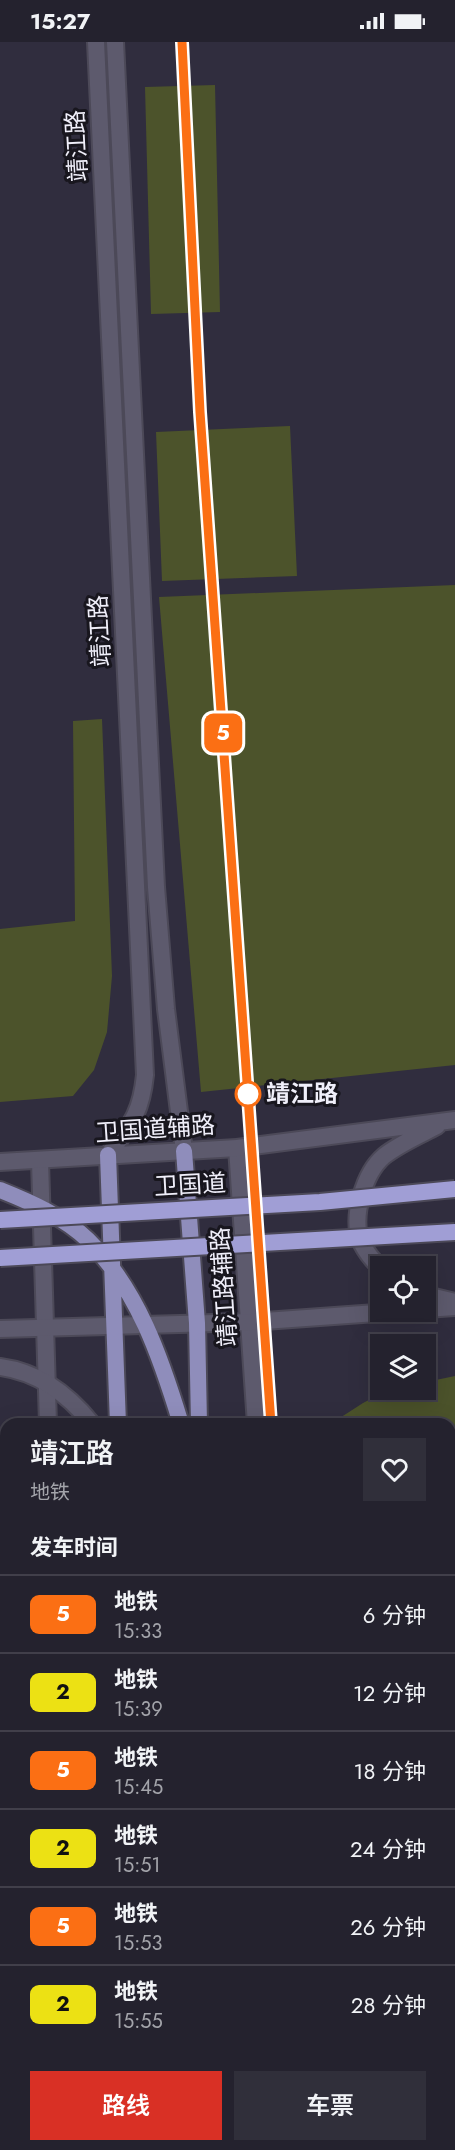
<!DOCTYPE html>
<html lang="zh">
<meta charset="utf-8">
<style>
:root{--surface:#24222e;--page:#302f3a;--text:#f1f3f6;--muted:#a3a4aa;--line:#413f4a;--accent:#d93025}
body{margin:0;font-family:Jost,"Noto Sans SC",sans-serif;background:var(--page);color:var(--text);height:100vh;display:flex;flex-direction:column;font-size:22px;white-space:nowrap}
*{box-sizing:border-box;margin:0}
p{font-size:20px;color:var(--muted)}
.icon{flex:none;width:33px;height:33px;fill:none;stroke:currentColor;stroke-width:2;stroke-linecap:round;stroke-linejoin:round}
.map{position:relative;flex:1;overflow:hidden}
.details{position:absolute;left:0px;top:1376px;width:456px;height:734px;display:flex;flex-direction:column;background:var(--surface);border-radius:18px 18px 0 0;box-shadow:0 6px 24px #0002,0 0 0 2px var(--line)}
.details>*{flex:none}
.badge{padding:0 12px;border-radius:9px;font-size:21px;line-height:39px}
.fabs{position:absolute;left:370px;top:1214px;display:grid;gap:12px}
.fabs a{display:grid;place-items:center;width:66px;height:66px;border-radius:0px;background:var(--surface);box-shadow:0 6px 24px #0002,0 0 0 2px var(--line);font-size:30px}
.map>.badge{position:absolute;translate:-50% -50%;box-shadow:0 0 0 3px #fff}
h2{padding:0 30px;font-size:22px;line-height:54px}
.round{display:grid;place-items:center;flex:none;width:63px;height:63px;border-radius:0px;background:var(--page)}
.summary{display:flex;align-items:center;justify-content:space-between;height:102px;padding:0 30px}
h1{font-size:28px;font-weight:600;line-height:45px}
.button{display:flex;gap:12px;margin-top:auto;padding:12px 30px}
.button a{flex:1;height:69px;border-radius:0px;background:var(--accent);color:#fff;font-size:24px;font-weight:600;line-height:69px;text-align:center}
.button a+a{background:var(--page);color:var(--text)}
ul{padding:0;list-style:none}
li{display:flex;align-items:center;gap:18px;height:78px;padding:0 30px;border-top:2px solid var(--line)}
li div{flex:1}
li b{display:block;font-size:22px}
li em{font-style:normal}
li .badge{min-width:66px;font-weight:700;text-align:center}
.status{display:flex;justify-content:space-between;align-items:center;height:42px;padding:0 30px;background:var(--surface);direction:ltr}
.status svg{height:16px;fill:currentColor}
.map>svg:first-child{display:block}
.green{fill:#4c532b}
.building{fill:#74597f}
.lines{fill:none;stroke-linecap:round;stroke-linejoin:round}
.service-casing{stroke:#4c4958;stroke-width:20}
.tertiary-casing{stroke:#4c4958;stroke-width:20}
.secondary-casing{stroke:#4c4958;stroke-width:20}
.primary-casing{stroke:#4c4958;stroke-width:20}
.service{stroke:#5d5a6d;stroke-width:16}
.tertiary{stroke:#5d5a6d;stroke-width:16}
.secondary{stroke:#5d5a6d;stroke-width:16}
.primary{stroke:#8f8dbb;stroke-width:16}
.trunk-bridge-casing{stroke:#4c4958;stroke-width:20;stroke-linecap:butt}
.trunk-bridge{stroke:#a09ed5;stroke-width:16}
.line-casing{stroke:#fff;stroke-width:14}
.line{stroke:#fb6f14;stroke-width:9}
.stop-dot{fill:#fff;stroke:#fb6f14;stroke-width:3}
.labels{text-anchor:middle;stroke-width:6;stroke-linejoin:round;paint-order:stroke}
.street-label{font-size:24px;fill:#f0effa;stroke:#18161e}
.stop-label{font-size:24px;font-weight:bold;fill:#f0effa;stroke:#18161e;text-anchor:start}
</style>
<div class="status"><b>15:27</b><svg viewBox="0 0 49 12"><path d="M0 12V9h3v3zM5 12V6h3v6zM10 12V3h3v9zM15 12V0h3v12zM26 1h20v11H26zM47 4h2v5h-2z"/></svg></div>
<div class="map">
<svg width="455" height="2108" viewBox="0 0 455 2108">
<rect width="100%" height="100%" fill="#302d3e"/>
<path class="green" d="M215 43 220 270 151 272 145 45Z
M290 384 297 534 162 539 156 390Z
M455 543V1023L201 1050 159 555Z
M102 677 112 934 107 990 94 1028 73 1054 0 1060V887L75 879 73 679Z
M455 1334V1907H450V1382L332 1381 363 1361 390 1347H426V1340Z"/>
<path class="building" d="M0 1986H6V2053H0Z
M32 2103H60V2108H32Z"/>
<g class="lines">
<defs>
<path id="service" d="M450 1924H455"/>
<path id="tertiary" d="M237 1106 256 1382
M40 1119 48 1382
M78 2103 79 2108
M288 2103V2108"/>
<path id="secondary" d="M96 0 145 1033C141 1072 131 1082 108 1113
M115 0 156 845 166 967 184 1109
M0 1120 237 1106 455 1078
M381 1226C373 1219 366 1210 361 1200 351 1175 364 1131 384 1114 399 1102 420 1093 437 1084
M426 1253 455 1260
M426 1267 455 1265
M0 1287 251 1280 404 1269
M0 1325C38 1330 68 1352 92 1382"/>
<path id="primary" d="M184 1109 197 1281 199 1382
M108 1113 118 1382
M0 1148C30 1160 64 1175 88 1198 138 1248 161 1316 181 1382
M146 2103V2108
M225 2103V2108"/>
</defs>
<use href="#service" class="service-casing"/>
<use href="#tertiary" class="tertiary-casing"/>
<use href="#secondary" class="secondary-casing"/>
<use href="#primary" class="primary-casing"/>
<use href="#service" class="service"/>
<use href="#tertiary" class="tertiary"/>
<use href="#secondary" class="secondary"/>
<use href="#primary" class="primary"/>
<defs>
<path id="trunk-bridge" d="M0 1178 320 1160 455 1147
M0 1216 455 1190"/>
</defs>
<use href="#trunk-bridge" class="trunk-bridge-casing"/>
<use href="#trunk-bridge" class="trunk-bridge"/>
</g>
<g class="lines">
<defs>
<path id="line" d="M182 0 200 370 271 1382"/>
</defs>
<use href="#line" class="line-casing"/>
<use href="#line" class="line"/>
</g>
<circle class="stop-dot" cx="248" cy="1052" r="12"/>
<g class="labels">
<g class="street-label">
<text transform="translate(77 104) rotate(-93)" y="8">靖江路</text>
<text transform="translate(100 589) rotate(-93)" y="8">靖江路</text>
<text transform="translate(155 1087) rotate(-4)" y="8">卫国道辅路</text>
<text transform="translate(190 1143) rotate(-3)" y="8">卫国道</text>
<text transform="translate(224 1245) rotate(-94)" y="8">靖江路辅路</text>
</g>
<g class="stop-label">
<text x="266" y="1060">靖江路</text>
</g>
</g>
</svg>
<div class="fabs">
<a><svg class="icon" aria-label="locate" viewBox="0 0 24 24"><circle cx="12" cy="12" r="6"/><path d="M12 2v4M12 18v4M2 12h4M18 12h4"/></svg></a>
<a><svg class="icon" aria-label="layers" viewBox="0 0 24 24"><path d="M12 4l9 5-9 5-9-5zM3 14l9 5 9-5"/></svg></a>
</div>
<b class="badge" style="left:223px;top:691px;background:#fb6f14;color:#fff">5</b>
<section class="details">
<div class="summary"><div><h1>靖江路</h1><p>地铁</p></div><a class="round"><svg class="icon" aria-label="heart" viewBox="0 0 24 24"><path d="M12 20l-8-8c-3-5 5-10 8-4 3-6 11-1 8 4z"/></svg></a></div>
<h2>发车时间</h2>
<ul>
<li><span class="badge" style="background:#fb6f14;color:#fff">5</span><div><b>地铁</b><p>15:33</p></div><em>6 分钟</em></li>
<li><span class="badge" style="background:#ece114;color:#111">2</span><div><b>地铁</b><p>15:39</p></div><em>12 分钟</em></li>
<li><span class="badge" style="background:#fb6f14;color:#fff">5</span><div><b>地铁</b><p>15:45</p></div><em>18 分钟</em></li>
<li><span class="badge" style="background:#ece114;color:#111">2</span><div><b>地铁</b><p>15:51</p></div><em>24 分钟</em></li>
<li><span class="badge" style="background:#fb6f14;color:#fff">5</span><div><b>地铁</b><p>15:53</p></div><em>26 分钟</em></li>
<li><span class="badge" style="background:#ece114;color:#111">2</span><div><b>地铁</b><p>15:55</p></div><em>28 分钟</em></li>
</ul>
<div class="button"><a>路线</a><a>车票</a></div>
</section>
</div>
